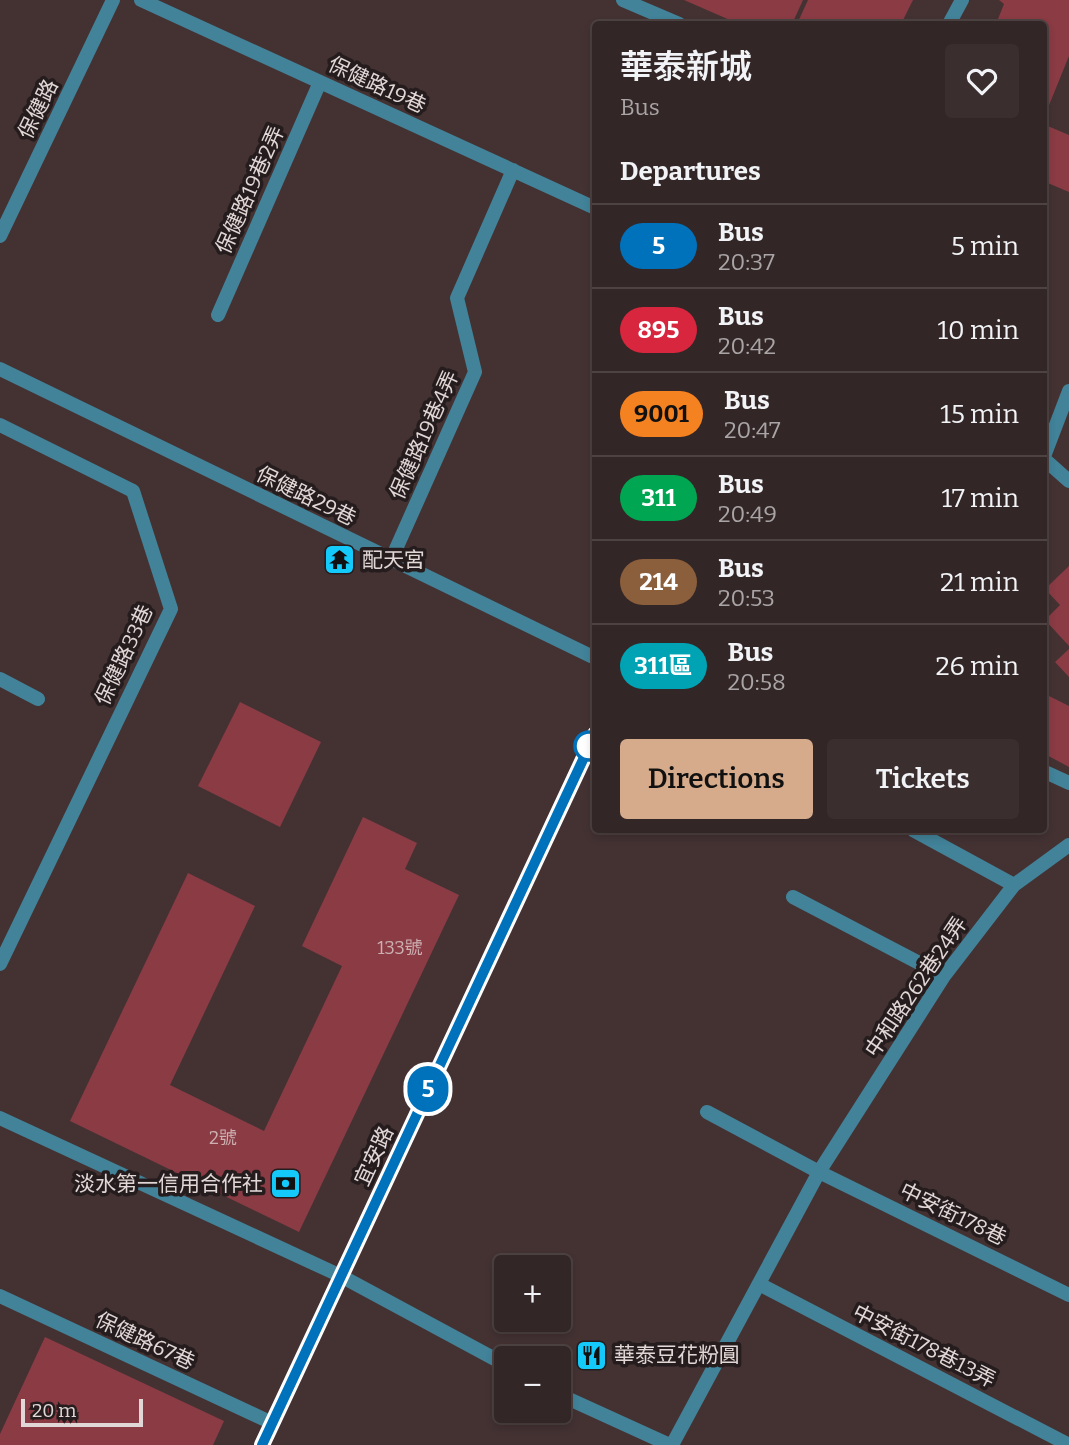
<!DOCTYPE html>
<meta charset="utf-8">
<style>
:root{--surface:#332626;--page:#3b2e2e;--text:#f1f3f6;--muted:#a9a5a7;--line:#4e4343;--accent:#d6ab8b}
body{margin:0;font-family:Bitter,"Noto Sans TC",serif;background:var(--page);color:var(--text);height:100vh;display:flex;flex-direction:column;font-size:26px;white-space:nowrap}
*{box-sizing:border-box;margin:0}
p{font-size:23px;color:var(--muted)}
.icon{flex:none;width:38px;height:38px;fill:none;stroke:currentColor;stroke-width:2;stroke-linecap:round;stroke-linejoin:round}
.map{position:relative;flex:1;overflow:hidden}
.sheet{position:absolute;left:592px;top:21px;width:455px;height:812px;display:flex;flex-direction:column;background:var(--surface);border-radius:7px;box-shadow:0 4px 10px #0003,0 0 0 2px var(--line)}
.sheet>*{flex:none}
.badge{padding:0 14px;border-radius:23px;font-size:24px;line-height:46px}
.controls{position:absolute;left:494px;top:1255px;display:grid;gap:14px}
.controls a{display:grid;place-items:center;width:77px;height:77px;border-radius:7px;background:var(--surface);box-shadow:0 4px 10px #0003,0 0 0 2px var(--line);font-size:35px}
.scale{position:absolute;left:21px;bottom:18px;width:122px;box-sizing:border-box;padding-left:7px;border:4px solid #e2d7d7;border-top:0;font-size:19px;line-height:24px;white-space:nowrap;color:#e2d7d7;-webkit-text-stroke:5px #251c1d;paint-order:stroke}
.map>.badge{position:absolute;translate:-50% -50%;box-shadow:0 0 0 4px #fff}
h2{padding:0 28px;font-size:26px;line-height:63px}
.round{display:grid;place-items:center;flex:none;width:74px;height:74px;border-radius:7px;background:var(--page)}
.head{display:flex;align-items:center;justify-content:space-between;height:119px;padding:0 28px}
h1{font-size:33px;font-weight:600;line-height:52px}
.cta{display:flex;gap:14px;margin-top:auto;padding:14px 28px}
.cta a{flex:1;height:80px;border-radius:7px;background:var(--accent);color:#111;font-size:28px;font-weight:600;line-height:80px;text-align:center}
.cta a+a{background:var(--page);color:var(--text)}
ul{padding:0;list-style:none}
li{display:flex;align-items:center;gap:21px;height:84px;padding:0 28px;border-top:2px solid var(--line)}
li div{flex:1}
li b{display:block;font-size:26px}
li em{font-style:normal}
li .badge{min-width:77px;font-weight:700;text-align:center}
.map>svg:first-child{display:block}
.building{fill:#8a3b44}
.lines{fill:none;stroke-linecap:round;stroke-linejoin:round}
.service{stroke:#42839a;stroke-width:14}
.minor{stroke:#42839a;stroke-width:14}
.line-casing{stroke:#fff;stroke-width:16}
.line{stroke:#0072bc;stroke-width:10}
.stop-dot{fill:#fff;stroke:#0072bc;stroke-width:3.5}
.labels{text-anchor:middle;stroke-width:7;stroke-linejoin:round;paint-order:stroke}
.number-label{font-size:18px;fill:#ccb0b2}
.street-label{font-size:21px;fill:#e2d7d7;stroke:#251c1d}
.poi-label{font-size:21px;fill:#e2d7d7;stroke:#251c1d;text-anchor:start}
</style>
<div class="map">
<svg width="1069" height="1445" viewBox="0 0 1069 1445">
<rect width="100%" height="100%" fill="#443233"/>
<path class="building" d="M684 0H803L792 24H739Z
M808 0H913L901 24H797Z
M999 0H1069V56L1043 120V24H996L1004 4Z
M1043 124 1069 135V192L1043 181Z
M1069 566V646L1045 620 1060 605 1045 589Z
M1069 649V677L1055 662Z
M1043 693 1069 706V767L1043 753Z
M240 702 321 742 280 827 198 786Z
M363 817 417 843 405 869 459 895 299 1232 70 1121 188 873 255 906 170 1085 264 1131 342 966 302 946Z
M45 1337 224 1421 213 1445H0V1434Z"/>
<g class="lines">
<path class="service" d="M141 0 595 208
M623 0 679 24
M218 315 320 82
M0 369 595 658
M0 425 133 491 171 609 0 964
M1043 458 1069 481
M1043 459 1069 391
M391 560 475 372 457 298 513 170
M0 679 38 699
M1043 771 1069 783
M913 830 1014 885
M793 897 944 976
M707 1112 819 1172 1069 1295
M0 1118 341 1276 506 1365
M759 1284 1069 1445
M0 1296 272 1423
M558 1394 670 1445
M672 1445 819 1172 944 976 1014 885 1069 845"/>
<path class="minor" d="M949 24 962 0
M0 236 113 0
M262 1445 595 733"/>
</g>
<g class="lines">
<defs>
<path id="line" d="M262 1445 595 734"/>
</defs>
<use href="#line" class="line-casing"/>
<use href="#line" class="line"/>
</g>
<defs>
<symbol id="temple-square" viewBox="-11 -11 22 22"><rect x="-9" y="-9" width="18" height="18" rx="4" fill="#13cafb" stroke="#251c1d"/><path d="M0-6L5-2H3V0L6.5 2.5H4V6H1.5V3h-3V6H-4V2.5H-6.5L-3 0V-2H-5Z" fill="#111"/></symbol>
<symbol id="bank-square" viewBox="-11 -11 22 22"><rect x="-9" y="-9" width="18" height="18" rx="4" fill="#13cafb" stroke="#251c1d"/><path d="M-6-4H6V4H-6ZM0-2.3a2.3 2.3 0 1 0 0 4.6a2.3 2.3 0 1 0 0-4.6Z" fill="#111"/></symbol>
<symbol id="restaurant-square" viewBox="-11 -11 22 22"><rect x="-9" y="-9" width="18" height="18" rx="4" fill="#13cafb" stroke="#251c1d"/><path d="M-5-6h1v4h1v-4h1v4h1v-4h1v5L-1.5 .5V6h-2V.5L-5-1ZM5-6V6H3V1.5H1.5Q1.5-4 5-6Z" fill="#111"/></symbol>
</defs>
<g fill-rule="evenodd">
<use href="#temple-square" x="322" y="542" width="35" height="35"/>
<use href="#bank-square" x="268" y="1166" width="35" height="35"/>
<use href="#restaurant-square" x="574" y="1338" width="35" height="35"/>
</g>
<circle class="stop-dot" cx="589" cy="746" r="14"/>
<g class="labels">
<g class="number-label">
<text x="400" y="954">133號</text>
<text x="223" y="1144">2號</text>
</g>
<g class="street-label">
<text transform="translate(377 85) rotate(25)" y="7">保健路19巷</text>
<text transform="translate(38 109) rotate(-64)" y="7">保健路</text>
<text transform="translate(250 190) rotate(-66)" y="7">保健路19巷2弄</text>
<text transform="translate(424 435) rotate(-66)" y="7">保健路19巷4弄</text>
<text transform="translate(306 496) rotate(26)" y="7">保健路29巷</text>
<text transform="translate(124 655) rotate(-65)" y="7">保健路33巷</text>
<text transform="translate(916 987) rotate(-56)" y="7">中和路262巷24弄</text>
<text transform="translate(374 1156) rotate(-65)" y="7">宜安路</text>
<text transform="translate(953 1214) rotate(26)" y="7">中安街178巷</text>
<text transform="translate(145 1341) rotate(25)" y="7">保健路67巷</text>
<text transform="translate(924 1346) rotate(27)" y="7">中安街178巷13弄</text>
</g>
<g class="poi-label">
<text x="362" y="567">配天宮</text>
<text x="263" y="1191" text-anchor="end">淡水第一信用合作社</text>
<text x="614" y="1362">華泰豆花粉圓</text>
</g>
</g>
</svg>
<div class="controls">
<a>+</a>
<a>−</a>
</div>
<div class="scale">20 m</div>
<b class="badge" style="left:428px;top:1089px;background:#0072bc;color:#fff">5</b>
<section class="sheet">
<div class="head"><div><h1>華泰新城</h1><p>Bus</p></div><a class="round"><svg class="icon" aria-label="heart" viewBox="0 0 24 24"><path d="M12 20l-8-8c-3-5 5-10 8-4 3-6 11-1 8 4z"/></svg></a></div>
<h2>Departures</h2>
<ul>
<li><span class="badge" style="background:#0072bc;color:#fff">5</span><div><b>Bus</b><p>20:37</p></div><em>5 min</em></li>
<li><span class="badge" style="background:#d7263d;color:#fff">895</span><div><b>Bus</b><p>20:42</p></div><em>10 min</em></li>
<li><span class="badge" style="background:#f58220;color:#111">9001</span><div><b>Bus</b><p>20:47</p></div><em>15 min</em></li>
<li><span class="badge" style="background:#00a651;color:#fff">311</span><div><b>Bus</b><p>20:49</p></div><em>17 min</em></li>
<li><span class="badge" style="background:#8b5e3c;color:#fff">214</span><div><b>Bus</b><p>20:53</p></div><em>21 min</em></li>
<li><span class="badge" style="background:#00a3b4;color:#fff">311區</span><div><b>Bus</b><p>20:58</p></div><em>26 min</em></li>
</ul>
<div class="cta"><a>Directions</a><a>Tickets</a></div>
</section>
</div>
